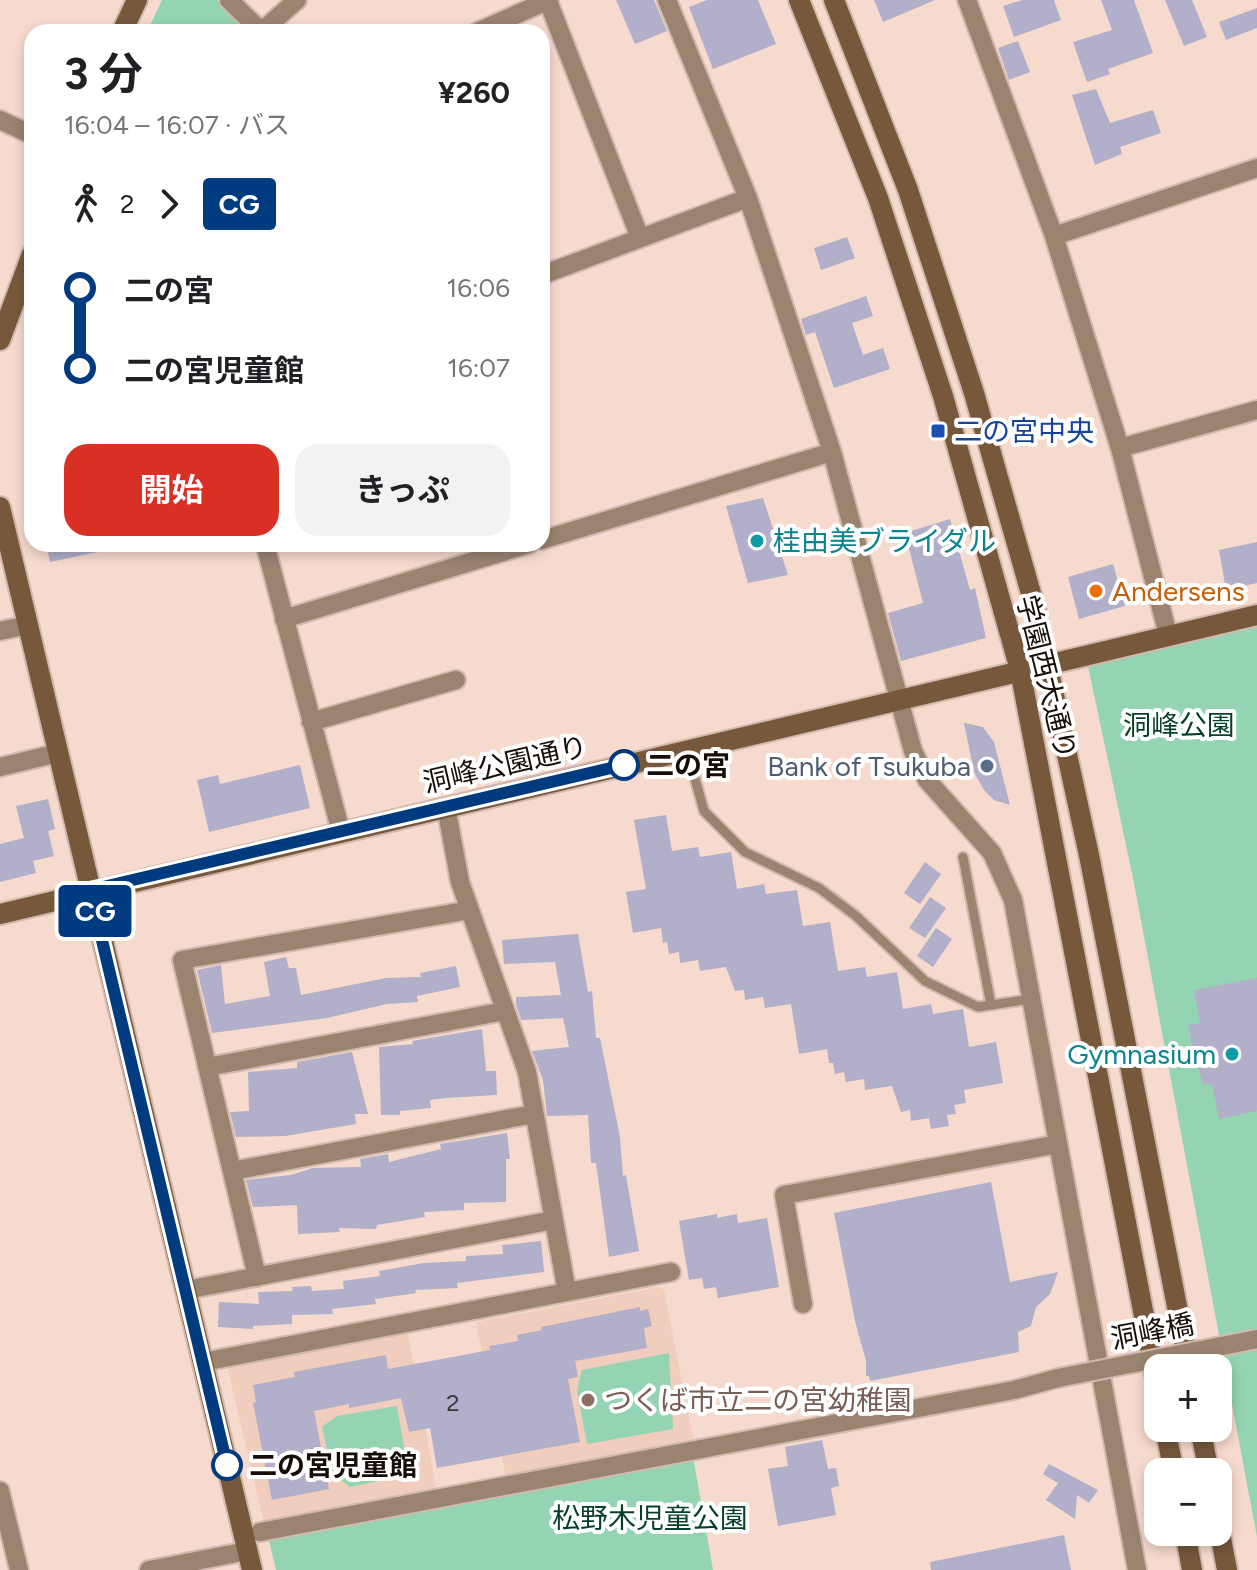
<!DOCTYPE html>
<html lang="ja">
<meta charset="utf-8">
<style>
:root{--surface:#fff;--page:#f2f2f2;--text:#202124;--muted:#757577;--accent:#d93025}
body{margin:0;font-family:Figtree,"Noto Sans JP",sans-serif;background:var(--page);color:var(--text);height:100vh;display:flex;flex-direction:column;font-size:30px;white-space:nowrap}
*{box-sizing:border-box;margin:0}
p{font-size:26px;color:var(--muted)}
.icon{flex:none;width:44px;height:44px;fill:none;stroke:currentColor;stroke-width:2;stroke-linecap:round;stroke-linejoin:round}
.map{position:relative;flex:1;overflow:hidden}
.details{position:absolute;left:24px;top:24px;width:526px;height:528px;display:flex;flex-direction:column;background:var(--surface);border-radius:24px;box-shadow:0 4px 12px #0003}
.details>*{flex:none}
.badge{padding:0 16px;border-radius:6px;font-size:28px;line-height:52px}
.fabs{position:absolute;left:1144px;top:1354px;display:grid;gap:16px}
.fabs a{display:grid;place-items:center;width:88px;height:88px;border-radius:16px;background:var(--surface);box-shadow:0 4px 12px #0003;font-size:40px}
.map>.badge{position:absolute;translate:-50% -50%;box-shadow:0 0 0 4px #fff}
.legs{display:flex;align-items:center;gap:12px;height:88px;padding:0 40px;font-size:26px}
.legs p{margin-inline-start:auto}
.overview{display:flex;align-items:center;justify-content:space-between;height:136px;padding:0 40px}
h1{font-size:44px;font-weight:700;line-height:60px}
.primary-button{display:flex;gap:16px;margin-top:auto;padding:16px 40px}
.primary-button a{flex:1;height:92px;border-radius:24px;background:var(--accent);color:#fff;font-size:32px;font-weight:700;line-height:92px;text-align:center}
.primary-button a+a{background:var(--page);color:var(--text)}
ul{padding:0 40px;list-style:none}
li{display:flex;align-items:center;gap:28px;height:80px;font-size:30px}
li i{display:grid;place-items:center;width:12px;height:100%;margin:0 10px;background:currentColor}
li i::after{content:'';width:20px;height:20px;margin:-10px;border:6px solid;border-radius:50%;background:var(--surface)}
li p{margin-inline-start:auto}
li:first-child i{background:linear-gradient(#0000 50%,currentColor 0)}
li:last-child i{background:linear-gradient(currentColor 50%,#0000 0)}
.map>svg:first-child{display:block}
.built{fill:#f0cdbc}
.green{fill:#94d4b2}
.building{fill:#b1afc9}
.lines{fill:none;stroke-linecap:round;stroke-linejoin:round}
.lane-casing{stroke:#d2b9ad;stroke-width:13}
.street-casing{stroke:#d2b9ad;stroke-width:22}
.secondary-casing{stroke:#d2b9ad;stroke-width:24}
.lane{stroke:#9a8470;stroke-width:9}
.street{stroke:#9a8470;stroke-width:18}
.secondary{stroke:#77583b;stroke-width:20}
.street-bridge-casing{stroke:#d2b9ad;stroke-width:22;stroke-linecap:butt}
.street-bridge{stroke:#9a8470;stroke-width:18}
.line-1-casing{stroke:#fff;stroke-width:18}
.line-1{stroke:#003b80;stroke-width:12}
.transit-dot{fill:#1a4fb4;stroke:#fff;stroke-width:3}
.culture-dot{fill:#0f9aa8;stroke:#fff;stroke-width:3}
.food-dot{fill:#e8710a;stroke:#fff;stroke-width:3}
.stop-1-dot{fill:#fff;stroke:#003b80;stroke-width:4}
.service-dot{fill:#5c6f8a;stroke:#fff;stroke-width:3}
.education-dot{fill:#8d6e63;stroke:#fff;stroke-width:3}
.labels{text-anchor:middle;stroke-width:8;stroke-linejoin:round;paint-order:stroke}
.number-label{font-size:24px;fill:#3d3638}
.transit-label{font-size:28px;fill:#164399;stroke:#fff;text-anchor:start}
.culture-label{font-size:28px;fill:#0d838f;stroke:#fff;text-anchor:start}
.food-label{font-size:28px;fill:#c56008;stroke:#fff;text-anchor:start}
.street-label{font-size:28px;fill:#160d08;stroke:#fff}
.park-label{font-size:28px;fill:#053f28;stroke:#fff}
.stop-label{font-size:28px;font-weight:bold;fill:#160d08;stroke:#fff;text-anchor:start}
.service-label{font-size:28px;fill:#4e5e75;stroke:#fff;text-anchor:end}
.education-label{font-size:28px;fill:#785e54;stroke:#fff;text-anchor:start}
</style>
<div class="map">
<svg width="1257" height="1570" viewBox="0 0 1257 1570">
<rect width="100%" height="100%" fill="#f6dacd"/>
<path class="built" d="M659 1287 664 1290 694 1442 506 1477 476 1322Z
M408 1334 437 1493 265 1527 227 1366Z"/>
<path class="green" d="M162 0H217L250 32H147Z
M1257 626V1537L1133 878 1088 666Z
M669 1353 673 1429 587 1444 577 1390 582 1370Z
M397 1406 408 1470 403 1476 350 1487 332 1473 322 1427 337 1416Z
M693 1456 713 1570H276L268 1536Z"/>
<path class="building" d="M616 0H654L667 31 635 44Z
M707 0H758L776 44 713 69 689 7Z
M874 0H935L883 22Z
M1022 0H1054L1061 20 1014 37 1003 6Z
M1101 0H1134L1153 53 1108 69 1110 74 1087 82 1073 42 1112 30Z
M1165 0H1192L1207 37 1184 46Z
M1257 8V28L1226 40 1219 22Z
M1018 41 1030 72 1009 80 998 48Z
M1096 89 1110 123 1153 110 1161 133 1120 147 1122 154 1095 165 1072 95Z
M847 237 855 258 821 270 814 248Z
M866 296 873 316 852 323 863 355 883 348 890 369 834 388 815 332 806 335 801 319Z
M763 498 788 575 748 583 726 506Z
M950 519 970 590 975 588 986 638 901 661 888 613 923 603 905 533Z
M1257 542V583L1226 590 1219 550Z
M46 544H101L102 551 50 562Z
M1113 564 1125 606 1079 619 1068 577Z
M964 723 983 727 994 742 1010 805 994 800 984 790 974 772Z
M300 765 310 808 209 832 197 780 218 775 220 784Z
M48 799 55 829 48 831 54 856 33 861 36 873 0 882V844L24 838 16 806Z
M666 815 672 851 698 847 700 857 731 852 737 889 764 884 766 894 797 890 803 926 830 922 838 971 865 967 867 977 897 972 903 1009 931 1004 933 1014 963 1009 969 1047 996 1042 1003 1083 964 1090 966 1103 954 1105 956 1114 947 1115 949 1126 931 1129 929 1118 911 1121 910 1110 901 1112 892 1086 865 1090 864 1079 846 1082 844 1072 835 1074 833 1063H829L827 1049 799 1054 791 1004 765 1008 763 997 745 1000 744 990 735 991 726 967 700 971 698 960 680 963 679 952 669 954 667 942 663 943 661 928 633 933 626 892 646 889 634 820Z
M925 862 941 874 920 904 904 893Z
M930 897 946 908 925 938 909 928Z
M936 928 952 939 933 967 917 956Z
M578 934 588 992 592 991 596 1038H600L620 1137 623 1176 626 1175 639 1251 609 1257 596 1163H591L588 1115 547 1116 543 1080 532 1051 569 1047 563 1018 521 1020 516 1004V997L561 995 555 962 504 964 502 940Z
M286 957 289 968H296L301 995 386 978 421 977 420 973 456 966 460 987 417 996 418 1002 387 1004 327 1018 212 1033 197 970 221 965 225 1004 270 996 264 962Z
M1257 978V1111L1219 1119 1212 1084 1203 1085 1193 1049 1188 1025 1200 1023 1194 990Z
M482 1029 486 1071H496L497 1095 446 1098 430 1100 431 1108 400 1111V1115H381L379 1047 413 1044 412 1041Z
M352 1052 368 1114H355L356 1124 285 1136 236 1137 230 1112 249 1111 248 1072 297 1068V1062Z
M507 1133 510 1159H506V1202L464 1203V1210L424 1212 425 1217 377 1225 376 1229 339 1228 340 1232 298 1234 297 1205 253 1207 246 1180 291 1175 313 1168 361 1167 360 1159 388 1154 389 1162 441 1149 440 1144Z
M991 1182 1010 1282 1058 1272 1050 1294 1036 1307 1031 1326 1018 1332 1019 1352 870 1381 869 1376H866V1361L855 1321 834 1213Z
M717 1214V1218L737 1214 738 1223 767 1218 779 1287 718 1298 716 1287 704 1289 702 1278 689 1280 679 1221Z
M541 1241 544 1272 457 1283 458 1288 415 1290 416 1293 375 1299 376 1304 332 1309 333 1314 292 1315V1324L253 1326V1329L218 1327 219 1302 259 1304 258 1292 293 1291 292 1287 311 1286 312 1291 344 1289 343 1281 380 1276 379 1271 424 1263 466 1261V1256L503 1254 502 1245Z
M640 1307V1311L648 1309 652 1326 644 1328 647 1348 575 1361 578 1377 568 1379 580 1442 437 1468 430 1428 409 1432 401 1398 349 1408V1404L314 1411 329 1489 272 1500 253 1403 256 1402 253 1385 295 1377 294 1372 386 1355 388 1369 490 1350 489 1346 518 1341 517 1335 542 1330 541 1327Z
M822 1440 828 1469 836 1468 839 1486 831 1488 836 1515 778 1526 768 1469 788 1466 785 1447Z
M1049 1464 1098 1490 1089 1503 1077 1495 1075 1519 1046 1500 1058 1483 1043 1474Z
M1064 1535 1071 1570H931L930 1562Z"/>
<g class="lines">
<defs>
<path id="lane" d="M687 750 704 811 745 852 819 888 856 916 925 981 978 1007 1031 999
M963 857 991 1005"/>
<path id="street" d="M229 0 262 32
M667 0 748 198 832 452 913 751 927 780 992 853 1013 900 1137 1570
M967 0 1054 236 1120 448 1168 635
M548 1 640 238
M262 31 297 0
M477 32 549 0
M0 120 32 135
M1054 236 1257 168
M542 275 748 198
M1120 448 1257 410
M542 540 832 452
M265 544 341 832
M284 619 529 544
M0 631 28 625
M311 722 456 680
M0 767 58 753
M446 807 460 882 527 1072 567 1292
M207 1067 505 1011
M232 1171 534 1114
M257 1277 182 960 470 910
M186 1290 554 1220
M803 1304 784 1195 1058 1144
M203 1362 671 1272
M0 1491 19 1570
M260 1532 1014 1390 1058 1378
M149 1570 247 1551"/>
<path id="secondary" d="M799 0 878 198 943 396 1020 670 1158 1389
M834 0 908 190 974 393 1034 604 1089 855 1189 1368
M122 32 137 0
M0 340 32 254
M0 507 252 1570
M0 914 1257 615
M1165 1428 1174 1472
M1200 1428 1209 1472
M1218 1522 1227 1570
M1185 1532 1192 1570"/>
</defs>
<use href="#lane" class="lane-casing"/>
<use href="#street" class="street-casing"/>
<use href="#secondary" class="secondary-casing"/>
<use href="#lane" class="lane"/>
<use href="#street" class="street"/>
<use href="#secondary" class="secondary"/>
<defs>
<path id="street-bridge" d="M1058 1378 1257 1339"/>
</defs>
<use href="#street-bridge" class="street-bridge-casing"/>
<use href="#street-bridge" class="street-bridge"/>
</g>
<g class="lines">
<defs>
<path id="line-1" d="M227 1465 90 890 624 765"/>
</defs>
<use href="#line-1" class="line-1-casing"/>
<use href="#line-1" class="line-1"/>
</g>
<rect class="transit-dot" x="930" y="423" width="16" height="16" rx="4"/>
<g class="culture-dot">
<circle cx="757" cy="541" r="8"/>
<circle cx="1232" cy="1054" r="8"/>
</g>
<circle class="food-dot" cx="1096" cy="591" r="8"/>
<g class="stop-1-dot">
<circle cx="624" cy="765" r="14"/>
<circle cx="227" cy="1465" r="14"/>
</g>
<circle class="service-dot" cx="987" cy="766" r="8"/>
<circle class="education-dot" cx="588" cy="1400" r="8"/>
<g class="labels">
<g class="number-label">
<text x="453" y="1411">2</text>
</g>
<g class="transit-label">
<text x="954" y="441">二の宮中央</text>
</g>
<g class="culture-label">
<text x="773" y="551">桂由美ブライダル</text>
<text x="1216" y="1064" text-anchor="end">Gymnasium</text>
</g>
<g class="food-label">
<text x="1112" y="601">Andersens</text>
</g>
<g class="street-label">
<text transform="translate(1047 677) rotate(76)" y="10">学園西大通り</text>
<text transform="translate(505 764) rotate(-13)" y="10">洞峰公園通り</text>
<text transform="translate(1152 1331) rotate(-11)" y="10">洞峰橋</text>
</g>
<g class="park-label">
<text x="1179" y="735">洞峰公園</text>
<text x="650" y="1528">松野木児童公園</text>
</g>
<g class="stop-label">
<text x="646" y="775">二の宮</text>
<text x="249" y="1475">二の宮児童館</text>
</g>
<g class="service-label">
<text x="971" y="776">Bank of Tsukuba</text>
</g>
<g class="education-label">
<text x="604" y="1410">つくば市立二の宮幼稚園</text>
</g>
</g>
</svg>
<div class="fabs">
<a>+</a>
<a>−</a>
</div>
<b class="badge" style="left:95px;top:911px;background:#003b80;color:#fff">CG</b>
<section class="details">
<div class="overview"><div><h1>3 分</h1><p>16:04 – 16:07 · バス</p></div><b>¥260</b></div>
<div class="legs"><svg class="icon" aria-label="walk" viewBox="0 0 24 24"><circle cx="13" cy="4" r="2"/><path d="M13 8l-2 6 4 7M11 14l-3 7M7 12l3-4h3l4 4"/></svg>2<svg class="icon" aria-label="forward" viewBox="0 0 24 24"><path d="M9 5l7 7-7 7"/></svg><b class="badge" style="background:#003b80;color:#fff">CG</b></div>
<ul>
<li><i style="color:#003b80"></i><b>二の宮</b><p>16:06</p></li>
<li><i style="color:#003b80"></i><b>二の宮児童館</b><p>16:07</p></li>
</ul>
<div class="primary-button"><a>開始</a><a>きっぷ</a></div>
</section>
</div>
